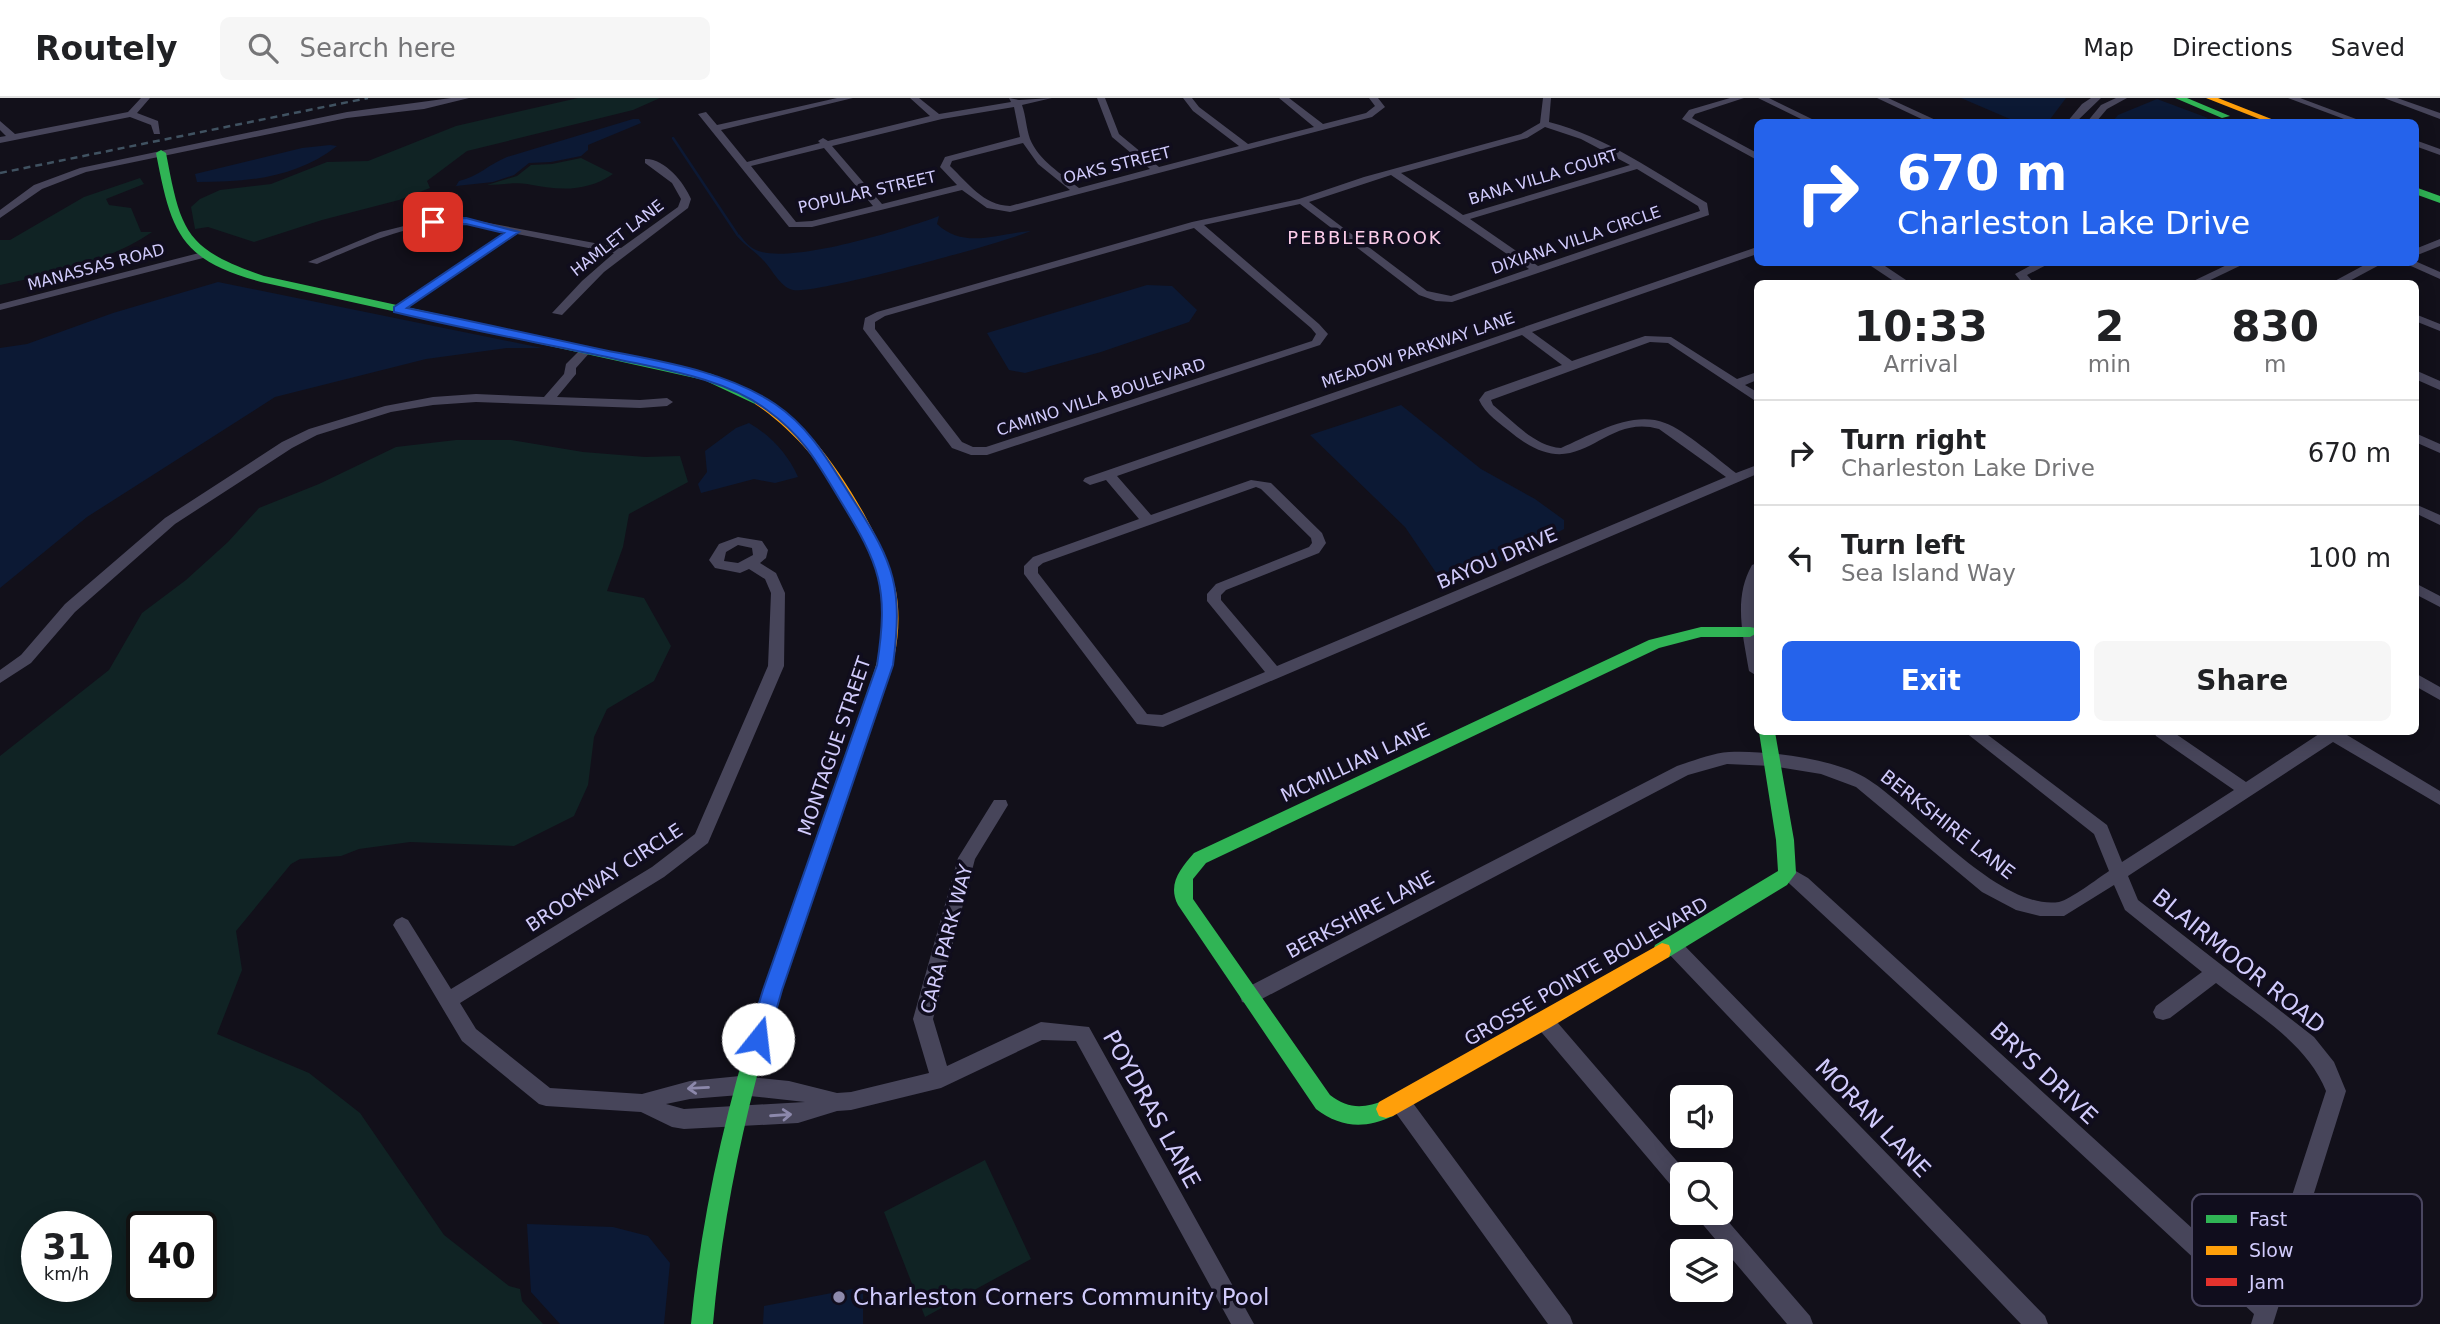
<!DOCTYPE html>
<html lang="en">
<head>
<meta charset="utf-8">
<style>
	body { margin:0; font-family:"DejaVu Sans",sans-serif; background:#f6f6f6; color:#202124; height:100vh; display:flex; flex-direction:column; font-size:26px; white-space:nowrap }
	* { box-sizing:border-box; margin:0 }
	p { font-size:23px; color:#757577 }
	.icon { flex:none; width:38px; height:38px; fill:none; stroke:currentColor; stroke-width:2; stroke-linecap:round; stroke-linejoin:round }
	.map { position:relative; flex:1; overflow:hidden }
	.side { position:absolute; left:1754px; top:182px; width:665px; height:455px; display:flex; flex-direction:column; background:#fff; border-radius:10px; box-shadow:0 4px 18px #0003 }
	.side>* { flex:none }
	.guide { position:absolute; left:1754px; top:21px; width:665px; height:147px; border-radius:10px; box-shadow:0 4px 18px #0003; background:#2563eb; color:#fff; overflow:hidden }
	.fabs { position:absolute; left:1670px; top:987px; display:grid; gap:14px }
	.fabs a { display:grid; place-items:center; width:63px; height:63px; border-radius:10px; background:#fff; box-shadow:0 4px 18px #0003; font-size:35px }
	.speed { position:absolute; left:21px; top:1113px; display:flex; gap:14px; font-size:35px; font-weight:700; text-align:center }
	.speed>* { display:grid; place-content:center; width:91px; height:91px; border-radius:50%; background:#fff; box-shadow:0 4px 18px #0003; line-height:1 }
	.speed small { font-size:18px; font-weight:400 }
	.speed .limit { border:4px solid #111; border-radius:10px; background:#fff; color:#111 }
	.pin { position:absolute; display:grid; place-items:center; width:60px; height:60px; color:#fff; margin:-30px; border-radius:14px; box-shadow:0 4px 10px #0006 }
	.me { position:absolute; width:77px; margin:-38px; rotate:16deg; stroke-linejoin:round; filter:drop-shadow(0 0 5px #0008) }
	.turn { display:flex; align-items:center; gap:24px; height:147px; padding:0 28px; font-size:32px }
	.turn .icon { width:91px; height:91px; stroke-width:2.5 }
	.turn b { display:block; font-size:49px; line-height:60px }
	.eta { display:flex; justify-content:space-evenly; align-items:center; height:119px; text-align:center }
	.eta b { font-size:42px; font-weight:600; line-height:49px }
	.cta { display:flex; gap:14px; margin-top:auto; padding:14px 28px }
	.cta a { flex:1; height:80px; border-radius:10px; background:#2563eb; color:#fff; font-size:28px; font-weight:600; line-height:80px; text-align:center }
	.cta a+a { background:#f6f6f6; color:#202124 }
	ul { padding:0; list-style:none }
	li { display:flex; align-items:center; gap:21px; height:105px; padding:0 28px; border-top:2px solid #e0e0e0 }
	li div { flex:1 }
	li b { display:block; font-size:26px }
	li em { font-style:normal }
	header { display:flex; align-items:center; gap:42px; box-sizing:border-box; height:98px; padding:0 35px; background:#fff; border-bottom:2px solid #e0e0e0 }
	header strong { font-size:33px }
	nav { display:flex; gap:38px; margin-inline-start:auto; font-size:24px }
	.search { width:490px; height:63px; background:#f6f6f6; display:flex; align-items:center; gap:18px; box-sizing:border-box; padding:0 24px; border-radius:10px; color:#757577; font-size:26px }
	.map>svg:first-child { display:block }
</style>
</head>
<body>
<header>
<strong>Routely</strong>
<div class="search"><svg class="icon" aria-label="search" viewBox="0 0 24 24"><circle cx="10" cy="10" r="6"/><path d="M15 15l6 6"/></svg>Search here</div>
<nav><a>Map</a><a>Directions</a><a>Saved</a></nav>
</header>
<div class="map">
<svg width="2440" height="1226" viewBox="0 0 2440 1226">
	<rect width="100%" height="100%" fill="#12101a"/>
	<!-- green -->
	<path fill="#102324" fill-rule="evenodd" d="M578 0H660L633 12 467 53 427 83 430 90 399 102 322 122 254 144 208 129 195 131 191 109 200 101 220 92 271 86 327 64 368 63 456 28Z
		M581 60 613 76C585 95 558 92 527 86 515 84 500 87 487 87L517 78 531 67 552 66Z
		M140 80 144 86 106 101 109 107 131 110 141 134H152C108 164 52 176 0 187V142H10L84 99Z
		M456 342H511L583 354 645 359 680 358 688 384 629 416 623 449 607 493 644 500 671 548 654 583 607 611 594 639 588 687 574 718 514 748 410 744 359 751 341 758 300 761 291 766 236 833 242 872 217 936 309 975 360 1015 444 1137 509 1188 520 1191 522 1203 543 1226H0V658L109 572 142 515 186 482 228 444 259 410 319 386 396 349ZM37 1129H96V1188H37ZM142 1129H201V1188H142Z
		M985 1062 1031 1161 925 1219 884 1114Z"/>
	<!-- water -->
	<path fill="#0c1934" d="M1961 0H2066L2048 24H2017Z
		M2157 1 2208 20 2202 24H2112L2118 17Z
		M633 21H639L641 25 588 47V52L581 58 551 64 529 65 514 77 493 84 456 88 459 83C478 79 489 66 507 59Z
		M330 47 337 48C296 80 248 84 197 84L195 76 302 50Z
		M939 118 937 126C964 152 999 135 1031 133 1002 145 814 197 793 192 780 189 772 171 763 162 755 153 744 147 736 137L739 136C743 141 748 148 754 151 784 169 905 131 939 118Z
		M218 184 542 250H507L426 261 275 299 87 419 0 490V250L27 246 113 215Z
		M1147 187 1172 188 1197 212 1189 224 1101 254 1025 275 1009 272 987 235Z
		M1401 307 1481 371 1535 401 1564 422V431L1485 471 1439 479 1405 429 1310 337Z
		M749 325C770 337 788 356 798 379L775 385 754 381 701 395 698 386 707 374 705 353 736 330Z
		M527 1126 613 1129 648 1138 670 1165 664 1226H560L531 1194Z
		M863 1189V1226H763L764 1208Z"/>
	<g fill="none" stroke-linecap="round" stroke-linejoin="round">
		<!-- stream -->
		<path stroke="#0c1934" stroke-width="2.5" d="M673 40 737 136"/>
		<!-- street -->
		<path fill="#47455a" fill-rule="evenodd" d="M141 0H150L137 15 158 23 160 36H154L151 27 130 19 0 45V39L6 38 0 32V23L15 36 128 14Z
			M451 0H469L424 11 347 20 86 74 42 91 0 120V112L34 87 80 70 347 14Z
			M837 0H853L721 32 747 64 820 45 818 43 823 40 828 43 930 18 910 0H919L939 16 1011 4 1009 0 1019 2 1052 0 1022 7C1026 18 1026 30 1030 41 1039 63 1062 76 1079 90L1150 71 1112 39 1097 0H1105L1119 36 1159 69 1239 48 1193 13 1183 0H1192L1199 9 1248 46 1314 29 1279 0H1289L1323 26 1366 15 1375 8 1369 0H1378L1385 9 1372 19 1010 114 987 110 962 92 812 129H789L698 16 706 14 717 27ZM1014 9 1020 39 945 59 940 69 957 87 882 106 832 48 942 21ZM1023 45 1038 66 1070 92 1010 108C983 107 968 85 950 68L952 63ZM824 50 873 108 812 123 796 124 751 68Z
			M1543 0H1551L1549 24C1607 39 1656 75 1707 105L1709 117 1452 204 1436 203 1419 197 1300 106 1204 127 1319 226 1328 236 1320 247 987 357H971L952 350 863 231 865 220 877 214 1192 124 1299 101 1364 79 1521 36 1540 25ZM1545 29 1581 41 1630 67 1463 117 1401 75 1527 40ZM1637 71 1698 108 1700 113 1538 168 1470 121ZM1391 77 1529 171 1451 198 1427 193 1309 104ZM1194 130 1311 230 1316 236 1312 243 986 349H973L962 344 875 231V224L885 218Z
			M1730 0H1744L1695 16 1692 20 1757 55V62L1682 21 1689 12Z
			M1758 0H1769L1818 24H1807Z
			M1877 0H1888L1940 24H1928Z
			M2091 0H2101L2076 24H2067L2082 6Z
			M2116 0H2127L2107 11 2096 24H2087L2101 7Z
			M2288 0H2300L2364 24H2352Z
			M2384 0H2397L2440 15V21Z
			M2415 42 2440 51V57L2415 48Z
			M645 61C664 60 684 84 691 101L688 110 604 174 562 217 552 215 582 183 614 155 517 136 398 214 392 211 394 209 506 134C490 131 473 126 457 125 413 123 357 149 317 166L308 164 380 134 420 124 457 119 621 150 678 109 681 101 672 85 645 65Z
			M2440 141V148L2415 158V151Z
			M1757 149V156L1532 234 1572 263 1645 238 1671 239 1737 281 1757 274V282L1745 287 1757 294V304L1668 245 1650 244 1491 302 1493 307C1513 323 1534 348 1561 350 1592 337 1631 312 1665 325 1685 332 1717 361 1736 375L1757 367V376L1163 629 1137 626 1024 476V468L1033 459 1139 421 1106 382 1090 387 1083 383 1085 380ZM1522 237 1562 267 1485 294 1479 302C1485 316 1501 326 1513 336 1581 391 1600 314 1659 331L1726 379 1277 568 1221 502V497L1226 492 1319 455 1326 445 1322 435 1271 385 1251 382 1151 417 1117 378ZM1256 389 1261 391 1311 440 1312 445 1309 449 1216 486 1207 496V503L1265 574 1162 617 1147 616 1038 475V469L1043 465Z
			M199 155 203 156V160L0 212V206Z
			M2415 163 2440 174V181L2402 164Z
			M1865 164H1879L1912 186H1898Z
			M2037 164H2052L2027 177 2035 186H2023L2015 176Z
			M2233 164H2248L2202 186H2187Z
			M2370 164H2385L2344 186H2329Z
			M2415 216 2440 226V233L2415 223Z
			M586 248 592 252 576 270V276L557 299 640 302 667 300 673 304 667 308 640 310 476 304 433 307 391 314 317 337 292 350 175 426 75 514 31 565 0 585V572L21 557 65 506 165 420 282 344 309 331 385 308 433 299 476 296 544 299 564 276 566 266 582 250Z
			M2415 272 2440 283V292L2415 281Z
			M2415 335 2440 346V355L2415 344Z
			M2415 406 2440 417V427L2415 415Z
			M738 439 762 443 768 452 766 460 760 465 776 475 785 495 784 568 708 745 664 779 460 905 476 931 550 990 642 996 690 983 740 978 789 983 837 995 851 994 929 975 913 921 958 760 994 702H1006L1008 707 975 761 933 921 947 968 1041 924 1089 929 1254 1226H1231L1076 943 1042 942 941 990 851 1012 837 1013 798 1025 684 1031 672 1029 641 1014 546 1008 539 1006 462 943 396 832 393 827 396 822 402 819 408 822 451 891 652 769 695 736 768 568 771 495 765 481 749 471 740 475 715 470 709 462 719 446ZM738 447 752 450 753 457 738 465 724 463 726 454ZM740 997 805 1004 684 1011 666 1006 690 1001Z
			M1757 465V578L1749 573C1743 537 1733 500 1752 467Z
			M2415 485 2440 498V509L2415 496Z
			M2415 575 2440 589V602L2415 588Z
			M1965 634H1984L2107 727 2122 764 2234 692 2156 638 2154 634H2173L2246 684 2322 634H2342L2440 693V707L2333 644 2128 778 2138 802 2314 939 2334 964 2346 993 2273 1226H2251L2254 1216 1778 775 1781 770 1787 768 1808 780 2261 1193 2326 993C2307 945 2256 916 2216 885L2170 920 2163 922 2156 920 2153 914 2156 908 2202 874 2125 812 2114 787 2064 818H2040L2016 812 1982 794 1856 689 1821 676 1772 668 1727 666 1688 677 1256 904 1249 906 1242 904 1240 898 1242 892 1677 668C1693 663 1712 655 1729 654 1766 652 1839 661 1869 682 1917 713 2000 813 2059 804 2071 801 2097 781 2109 773L2094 736Z
			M1673 840 1679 842 2045 1218 2048 1226H2021L1667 854 1664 848 1667 842Z
			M1544 914 1551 917 1688 1076H1682V1095L1675 1092 1537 929 1534 923 1537 917Z
			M1400 995 1407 997 1570 1218 1573 1226H1548L1393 1011 1390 1004 1393 997Z
			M1720 1114 1810 1218 1813 1226H1787L1699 1122 1696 1115Z"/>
		<!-- fast -->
		<path fill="#30b455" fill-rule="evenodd" d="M2175 0H2187L2230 18 2222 20Z
			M161 52 166 55C181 134 185 151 264 178L712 276 765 303 763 306H755L704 282 261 184C179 162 171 133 156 55Z
			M2415 89 2440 98V105L2415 96Z
			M1701 529H1750L1755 530 1757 535 1750 539H1701L1659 550 1206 765 1193 781V801L1330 997C1349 1012 1365 1010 1386 1002L1393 1004 1396 1011 1393 1018C1365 1031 1341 1030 1316 1011L1178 807C1167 786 1181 770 1194 755L1649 542Z
			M1759 634H1775L1794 742 1796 775 1787 787 1669 859 1662 861 1655 859 1653 853 1655 847 1778 773 1776 742Z
			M782 855 789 857 791 863C752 982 724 1101 713 1226H691C703 1101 733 982 773 863L775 857Z"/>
		<!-- slow -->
		<path fill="#ff9f0a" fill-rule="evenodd" d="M2206 0H2218L2279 24H2267Z
			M759 299C813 316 885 439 896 493 902 524 897 565 882 593H872L869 589C880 559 888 526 882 494 869 426 812 343 755 306V300Z
			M1662 845 1669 847 1671 853 1669 859 1551 929 1393 1018 1386 1020 1379 1018 1376 1011 1379 1004Z"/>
		<!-- jam -->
		<path fill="#e5322d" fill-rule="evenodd" d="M877 583 885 589 791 863 789 869 782 871 775 869 773 863 869 589Z"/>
		<!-- rail -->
		<path stroke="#405261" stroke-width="2.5" stroke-dasharray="7 5" stroke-linecap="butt" d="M0 75 368 0"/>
	</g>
	<!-- one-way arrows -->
	<defs><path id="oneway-shaft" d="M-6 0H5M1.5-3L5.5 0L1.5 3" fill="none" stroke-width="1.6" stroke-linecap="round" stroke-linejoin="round" transform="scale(1.75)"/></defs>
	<g stroke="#8c88ab">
		<use href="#oneway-shaft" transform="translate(698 990) rotate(177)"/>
		<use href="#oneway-shaft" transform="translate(781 1017) rotate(-4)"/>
	</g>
	<!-- route -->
	<path fill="#2563eb" stroke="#184099" stroke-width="2" d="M466 120 519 134 407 210C471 223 535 237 599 251 657 263 724 272 775 306 812 331 830 366 854 403 895 467 903 490 893 567L782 892 768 941 765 947 758 949 751 947 748 941 763 892 877 567C889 490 880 467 840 402 817 364 804 339 767 312 723 279 659 271 607 259 536 244 464 231 394 214V209L504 135 466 126 433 127 428 124 433 121Z"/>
	<!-- markers -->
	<circle fill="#8e8aad" stroke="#100d1d" stroke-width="2.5" cx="839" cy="1199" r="7"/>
	<g text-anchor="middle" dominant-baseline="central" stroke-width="7" stroke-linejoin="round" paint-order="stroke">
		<!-- far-street labels -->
		<g font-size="16" fill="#d1cbfc" stroke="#100d1d">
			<text transform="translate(1117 67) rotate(-14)">OAKS STREET</text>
			<text transform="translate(1543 79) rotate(-17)">BANA VILLA COURT</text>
			<text transform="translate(867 94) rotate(-13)">POPULAR STREET</text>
			<text transform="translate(617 140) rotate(-38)">HAMLET LANE</text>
			<text transform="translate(1576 142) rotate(-19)">DIXIANA VILLA CIRCLE</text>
			<text transform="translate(96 169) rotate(-15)">MANASSAS ROAD</text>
			<text transform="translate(1418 252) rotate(-19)">MEADOW PARKWAY LANE</text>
			<text transform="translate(1101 299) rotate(-18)">CAMINO VILLA BOULEVARD</text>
		</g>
		<!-- far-neighbourhood labels -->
		<g font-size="18" letter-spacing="2" fill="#fccdea" stroke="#100d1d">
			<text x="1365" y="139">PEBBLEBROOK</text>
		</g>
		<!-- street labels -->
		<g font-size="19" fill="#d1cbfc" stroke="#100d1d">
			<text transform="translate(1497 460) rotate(-23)">BAYOU DRIVE</text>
			<text transform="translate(834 648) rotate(-71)">MONTAGUE STREET</text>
			<text transform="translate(1355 664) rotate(-25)">MCMILLIAN LANE</text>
			<text transform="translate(1948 726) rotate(38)">BERKSHIRE LANE</text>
			<text transform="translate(604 779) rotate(-33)">BROOKWAY CIRCLE</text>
			<text transform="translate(1360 816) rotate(-28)">BERKSHIRE LANE</text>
			<text transform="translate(946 841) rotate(-75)">CARA PARK WAY</text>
			<text transform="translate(1586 873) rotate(-30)">GROSSE POINTE BOULEVARD</text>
		</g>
		<!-- near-street labels -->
		<g font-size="23" fill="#d1cbfc" stroke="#100d1d">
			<text transform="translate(2239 863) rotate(39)">BLAIRMOOR ROAD</text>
			<text transform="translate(2044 975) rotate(43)">BRYS DRIVE</text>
			<text transform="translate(1152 1011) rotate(61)">POYDRAS LANE</text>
			<text transform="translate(1873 1020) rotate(46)">MORAN LANE</text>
		</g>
		<!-- near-poi labels -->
		<g font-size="23" fill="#d1cbfc" stroke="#100d1d" text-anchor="start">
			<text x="853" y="1199">Charleston Corners Community Pool</text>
		</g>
	</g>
	<!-- legend -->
	<rect x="2192" y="1096" width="230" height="112" rx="10" fill="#100d1d" stroke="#4a4660" stroke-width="2"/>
	<rect x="2206" y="1117" width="31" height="8" fill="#30b455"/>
	<rect x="2206" y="1148" width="31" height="9" fill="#ff9f0a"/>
	<rect x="2206" y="1180" width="31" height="8" fill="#e5322d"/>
	<g font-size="19" fill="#d1cbfc">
		<text x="2249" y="1128">Fast</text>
		<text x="2249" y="1159">Slow</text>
		<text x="2249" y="1191">Jam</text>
	</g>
</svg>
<div class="fabs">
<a><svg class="icon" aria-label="sound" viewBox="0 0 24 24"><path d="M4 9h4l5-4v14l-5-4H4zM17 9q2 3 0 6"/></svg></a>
<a><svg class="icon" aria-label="search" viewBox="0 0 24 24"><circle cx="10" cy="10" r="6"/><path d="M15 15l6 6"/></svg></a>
<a><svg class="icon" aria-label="layers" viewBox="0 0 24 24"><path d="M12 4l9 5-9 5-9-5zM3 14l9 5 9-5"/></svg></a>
</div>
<div class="speed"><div>31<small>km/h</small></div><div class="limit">40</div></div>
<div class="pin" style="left:433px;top:124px;background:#d93025"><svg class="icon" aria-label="arrive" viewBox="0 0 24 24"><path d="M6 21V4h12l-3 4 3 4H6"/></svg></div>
<svg class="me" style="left:758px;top:941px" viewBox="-20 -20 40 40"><circle r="19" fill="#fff"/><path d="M0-13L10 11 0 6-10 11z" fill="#2563eb"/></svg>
<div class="guide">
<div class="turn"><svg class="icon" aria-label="right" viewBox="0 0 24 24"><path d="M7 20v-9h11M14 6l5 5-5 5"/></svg><div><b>670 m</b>Charleston Lake Drive</div></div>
</div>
<section class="side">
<div class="eta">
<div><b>10:33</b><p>Arrival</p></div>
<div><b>2</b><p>min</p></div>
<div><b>830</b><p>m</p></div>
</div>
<ul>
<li><svg class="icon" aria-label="right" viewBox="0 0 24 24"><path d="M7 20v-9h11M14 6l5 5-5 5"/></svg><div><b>Turn right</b><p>Charleston Lake Drive</p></div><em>670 m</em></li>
<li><svg class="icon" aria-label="left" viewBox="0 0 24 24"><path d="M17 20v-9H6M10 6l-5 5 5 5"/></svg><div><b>Turn left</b><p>Sea Island Way</p></div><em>100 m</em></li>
</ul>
<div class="cta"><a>Exit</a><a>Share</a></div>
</section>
</div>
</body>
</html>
